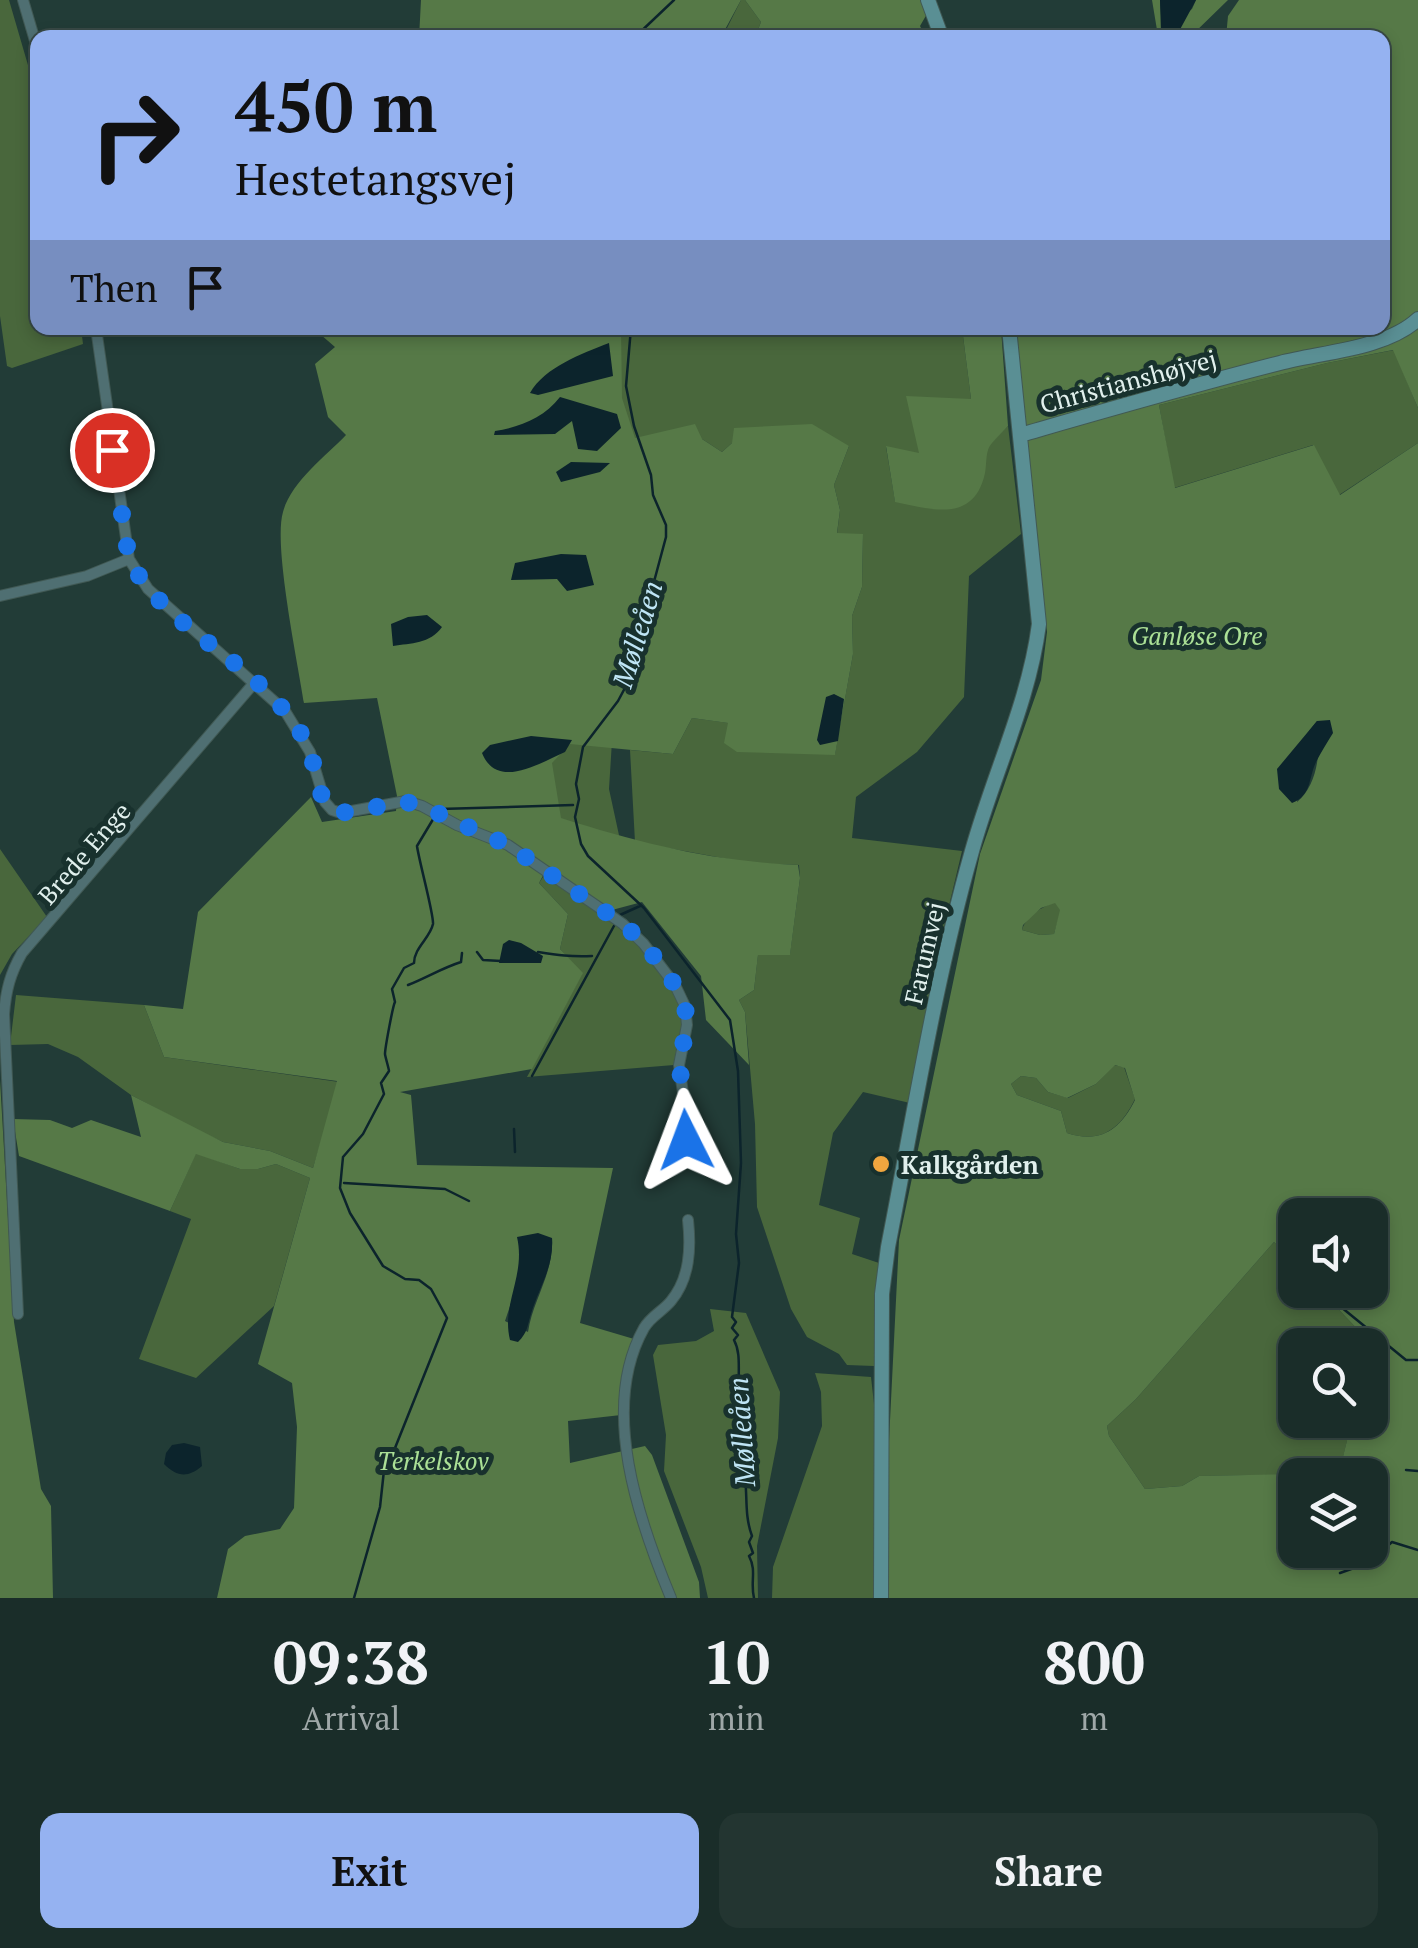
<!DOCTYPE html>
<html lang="en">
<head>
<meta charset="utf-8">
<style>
	body { margin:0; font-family:"PT Serif",serif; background:#233531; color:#f1f3f6; height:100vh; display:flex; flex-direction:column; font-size:38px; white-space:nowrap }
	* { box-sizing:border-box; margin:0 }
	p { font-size:32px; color:#9fa8a8 }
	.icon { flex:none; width:55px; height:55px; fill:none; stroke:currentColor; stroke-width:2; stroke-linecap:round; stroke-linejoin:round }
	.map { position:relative; height:1598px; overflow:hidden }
	.panel { display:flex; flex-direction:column; background:#1a2d29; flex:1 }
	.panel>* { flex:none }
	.banner { position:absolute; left:30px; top:30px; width:1360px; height:305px; border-radius:20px; box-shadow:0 5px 15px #0003,0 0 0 2px #384946; background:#95b2f1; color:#111; overflow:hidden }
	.buttons { position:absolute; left:1278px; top:1198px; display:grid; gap:20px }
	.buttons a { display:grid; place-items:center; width:110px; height:110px; border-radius:20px; background:#1a2d29; box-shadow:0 5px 15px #0003,0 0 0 2px #384946; font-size:50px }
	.pin { position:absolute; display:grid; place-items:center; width:85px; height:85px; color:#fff; margin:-42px; border:5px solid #fff; border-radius:50%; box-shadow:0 2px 10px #0007 }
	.me { position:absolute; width:110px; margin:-55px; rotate:357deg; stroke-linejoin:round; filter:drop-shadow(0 0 8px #0008) }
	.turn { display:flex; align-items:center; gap:35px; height:210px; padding:0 40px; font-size:45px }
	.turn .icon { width:130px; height:130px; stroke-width:2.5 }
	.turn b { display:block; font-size:70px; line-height:85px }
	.then { display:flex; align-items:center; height:95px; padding:0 40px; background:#0003; gap:20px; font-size:38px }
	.eta { display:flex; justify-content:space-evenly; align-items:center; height:170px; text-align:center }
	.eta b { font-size:60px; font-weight:700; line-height:70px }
	.cta { display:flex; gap:20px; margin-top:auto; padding:20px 40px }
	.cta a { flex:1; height:115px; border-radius:20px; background:#95b2f1; color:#111; font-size:40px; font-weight:700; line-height:115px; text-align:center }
	.cta a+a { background:#233531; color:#f1f3f6 }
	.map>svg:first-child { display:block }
</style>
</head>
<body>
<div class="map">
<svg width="1418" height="1598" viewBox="0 0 1418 1598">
	<rect width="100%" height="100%" fill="#223c37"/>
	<!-- green -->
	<path fill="#49673c" d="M0 0H9L37 96 38 328H81L83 344 12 368 7 366 0 316Z
		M741 0H745L761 22 755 37 722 38Z
		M412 328H962L971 399 919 454 886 447 895 501 989 445 1008 426 1021 534 969 576 964 697 917 752 856 797 852 838 962 851 938 952 910 1103 863 1092 833 1133 819 1205 860 1218 852 1254 879 1263 874 1366 847 1365 839 1354 807 1337 791 1309 757 1207 755 1124 745 1012 739 1000 754 990 758 954H790L800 878 799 865 750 863 635 842 630 750 673 754 692 718 729 723 835 754 853 654 852 616 862 587 863 534H837L840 510 834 485 849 446 732 443 722 452 702 439 612 741 609 789 630 886 555 851 429 817Z
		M1394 350 1418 408V443L1339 495 1313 445 1174 488 1159 405 1327 363Z
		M0 849 47 917 12 954 0 975Z
		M545 874C604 919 714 975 674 1065L527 1077 582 974 560 949 568 914 539 883Z
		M1055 902 1061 910 1054 934 1040 935 1022 930C1026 916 1042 907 1055 902Z
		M16 995 144 1005 164 1057 339 1082 313 1168 270 1151 223 1142 201 1132 131 1095 78 1057 48 1044 10 1045Z
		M1114 1065 1124 1067 1135 1099C1120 1130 1100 1144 1067 1133L1061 1111 1017 1095 1011 1084 1021 1076 1036 1078 1048 1092 1068 1098 1096 1084Z
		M196 1153 240 1169H258L276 1164 310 1178 274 1306 196 1378 139 1359 191 1219 170 1211Z
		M1274 1242 1295 1264V1290H1320L1384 1357 1370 1380V1345H1295V1420H1352L1339 1474 1199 1476 1182 1486 1145 1489 1109 1436 1107 1426 1136 1399Z
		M710 1309 746 1313 780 1392 778 1438 757 1546 758 1598H708L701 1567 664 1471 666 1435 653 1355 658 1345 696 1341 714 1331Z
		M815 1373 871 1377 879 1449 876 1598H772L773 1567 822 1426 821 1392Z"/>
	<!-- forest -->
	<path fill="#567947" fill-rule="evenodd" d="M421 0H741L721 37 419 38Z
		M745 0H935L920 26 926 38 755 37 761 22Z
		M1152 0H1160L1162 31 1192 9 1196 0H1228L1189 38 1158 36Z
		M1239 0H1418V408L1393 350 1327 363 1159 405 1175 488 1314 445 1340 495 1418 443V1598H885L887 1481 899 1240 980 854 1041 680 1047 632 1015 328H1382V38L1226 37 1228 16ZM1317 721C1321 747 1319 784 1297 802L1309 731ZM1055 903 1060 910 1054 934 1040 935 1022 930 1023 925 1041 908ZM1115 1065 1125 1068 1135 1100C1120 1130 1100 1144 1067 1133L1061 1111 1017 1095 1011 1084 1021 1076 1036 1078 1048 1092 1067 1098 1096 1084ZM1295 1215H1370V1290H1320L1384 1357 1370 1380V1420H1352L1339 1473 1199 1476 1182 1486 1145 1489 1109 1436 1107 1426 1136 1399 1274 1242 1295 1264ZM1295 1475H1370V1550H1295Z
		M313 328H621L622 398 635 438 695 424 702 439 722 452 732 443 734 428 812 424 849 446 834 485 840 510 837 533 863 534 862 587 852 616 853 654 835 755 737 752 724 743 728 723 692 718 673 754 570 744 552 763 561 818C643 844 712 861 798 865L800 878 790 955H758L754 990 739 1000 745 1012 749 1065 706 1020 701 976 642 902 612 910 546 870 539 883 568 914 560 949 583 973 532 1069 400 1092 411 1095 417 1165 613 1168 580 1323 634 1339 621 1415 568 1421 570 1463 645 1446 652 1455 699 1582 700 1598H217L228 1549 245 1536 280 1529 294 1508 297 1427 292 1383 258 1364 310 1178 276 1164 258 1169H240L196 1154 170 1211 19 1156 13 1119 50 1120 72 1128 91 1120 141 1137 131 1095 223 1142 270 1151 313 1168 337 1081 164 1057 144 1005 183 1009 198 912 311 797 322 822 396 811 397 796 377 698 304 703C298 663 273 545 283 512 291 482 326 456 346 435L328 417 315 364 335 347ZM552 1238C554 1273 533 1299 528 1332L505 1321 516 1288 521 1253Z
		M962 328H1001L1008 426C1003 432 997 437 992 443 985 450 987 463 985 473 974 524 931 509 895 502L886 446 919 453 906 396 971 399Z
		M0 1080 14 1322 41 1489 51 1506 53 1598H0Z"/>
	<!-- water -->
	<path fill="#0c242c" d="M1160 0H1196L1177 35 1161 32Z
		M609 343 613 376 538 395 530 393C545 367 581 354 609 343Z
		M560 397 617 414 621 428 597 451 578 449 572 421 555 434 494 435 495 431C520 427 544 418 560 397Z
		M571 462 610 463 600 472 561 482 556 472Z
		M561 554 586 555 594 585 567 591 557 579 511 580 515 563Z
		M427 615 442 627C430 644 411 643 393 646L391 624 408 617Z
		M834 694 844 699 838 741 820 745 817 740 826 697Z
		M1330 720 1333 733C1327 743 1321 752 1316 762 1308 779 1312 795 1292 803L1279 789 1277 769 1317 721Z
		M531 736 572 740 565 752C538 764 497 790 482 753L490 745Z
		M509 940 521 943 543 956 541 963H499L503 944Z
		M538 1233 552 1238C554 1267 539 1287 531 1314 527 1326 528 1332 518 1342L510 1340C501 1304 526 1276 517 1237Z
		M184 1443 200 1447 202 1466C188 1478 177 1477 164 1464L166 1453 172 1445Z"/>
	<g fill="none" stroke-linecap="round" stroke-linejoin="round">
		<!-- stream -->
		<path stroke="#0c242c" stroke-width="2.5" d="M634 38 674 0
			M631 328 626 386 634 426 651 475 653 495 666 525V537L626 686 618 701 583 747 576 784 579 799 575 817 581 844 588 856 644 908 730 1020 738 1071 741 1163 736 1234 739 1263 732 1317 736 1322 732 1328 738 1335 734 1340C741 1353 738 1369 739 1384 741 1410 743 1435 746 1461L743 1467C749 1489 743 1512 752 1536L749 1542 753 1553 749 1556C757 1571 750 1582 754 1598
			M440 809 573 805
			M620 915 640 906
			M477 952 483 960 501 961
			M538 952C557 955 571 957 592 956
			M408 985C426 978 442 968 461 962L462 953
			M532 1076 615 924
			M514 1129 515 1152
			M344 1183 445 1189 469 1201
			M1330 1298 1406 1360H1418
			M1406 1470 1418 1471
			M1340 1573 1368 1563 1392 1542 1418 1550
			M354 1598 380 1507 385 1461 395 1448 447 1318 431 1289 419 1280 405 1279 383 1266 350 1213 340 1188 343 1157 363 1134 384 1094 381 1083 389 1071C389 1069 385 1056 385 1054 385 1048 393 1005 395 1002L392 989 404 968 414 963C414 948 430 938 433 924 434 915 419 861 417 846L435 816"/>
		<!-- street casing -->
		<g stroke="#415954" stroke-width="12">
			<path id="street" d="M23 0 38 51
				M96 328 129 559 148 589 285 711 310 752 325 802 332 810 341 813 406 801 422 806 457 825 508 845 623 924 643 943 675 985 685 1006 687 1025 679 1065 685 1107V1141
				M0 596 87 576 129 559
				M18 1314 4 1014C6 990 10 974 22 953L255 682
				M671 1598C639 1521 599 1408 644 1328 651 1316 663 1311 671 1301 690 1278 691 1248 688 1220"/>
		</g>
		<!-- secondary casing -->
		<g stroke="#415954" stroke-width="16">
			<path id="secondary" d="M928 0 942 38
				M1020 435C1107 410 1193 385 1280 363 1322 352 1386 349 1418 319
				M881 1598 882 1294 888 1247C914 1114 935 981 972 851 993 775 1029 702 1039 624L1009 328"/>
		</g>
		<!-- street -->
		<use href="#street" stroke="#4f6f72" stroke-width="10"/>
		<!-- secondary -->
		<use href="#secondary" stroke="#5a8f94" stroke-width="14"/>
	</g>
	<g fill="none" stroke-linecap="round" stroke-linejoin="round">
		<!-- route -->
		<path stroke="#1a73e8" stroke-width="18" stroke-dasharray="0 32.4" d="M112 450 129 559C163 624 238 654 283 709 293 721 302 733 308 747 318 769 315 805 340 813L406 802 422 806 508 845 623 924 644 943 675 985 685 1006 687 1025 679 1065 686 1107V1140"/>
	</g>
	<!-- markers -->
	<circle fill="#f0a63f" stroke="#18312d" stroke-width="4" cx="881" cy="1164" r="10"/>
	<g text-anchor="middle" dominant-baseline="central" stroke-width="10" stroke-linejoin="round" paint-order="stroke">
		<!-- street labels -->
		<g font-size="25" fill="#e1f0ed" stroke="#18312d">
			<text transform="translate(1128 381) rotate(-15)">Christianshøjvej</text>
			<text transform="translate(84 853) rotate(-49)">Brede Enge</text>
			<text transform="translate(924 953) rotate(-77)">Farumvej</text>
		</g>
		<!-- park labels -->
		<g font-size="25" font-style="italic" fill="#abe096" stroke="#18312d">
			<text x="1197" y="635">Ganløse Ore</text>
			<text x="433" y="1460">Terkelskov</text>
		</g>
		<!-- poi labels -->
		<g font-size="25" font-weight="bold" fill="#e1f0ed" stroke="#18312d" text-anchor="start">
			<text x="901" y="1164">Kalkgården</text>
		</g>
		<!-- water labels -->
		<g font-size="28" font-style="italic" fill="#bfe5f5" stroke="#18312d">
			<text transform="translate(637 634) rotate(-73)">Mølleåen</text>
			<text transform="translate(741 1432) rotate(-94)">Mølleåen</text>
		</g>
	</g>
</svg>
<div class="buttons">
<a><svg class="icon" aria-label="sound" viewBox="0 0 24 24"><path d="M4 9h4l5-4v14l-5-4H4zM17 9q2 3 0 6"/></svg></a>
<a><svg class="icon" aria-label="search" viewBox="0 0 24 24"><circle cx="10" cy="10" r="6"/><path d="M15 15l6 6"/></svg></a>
<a><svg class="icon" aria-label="layers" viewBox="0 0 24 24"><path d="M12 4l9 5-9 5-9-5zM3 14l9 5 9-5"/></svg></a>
</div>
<div class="pin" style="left:112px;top:450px;background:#d93025"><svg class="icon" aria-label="arrive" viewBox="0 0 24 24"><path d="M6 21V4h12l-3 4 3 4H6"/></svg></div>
<svg class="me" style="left:686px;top:1140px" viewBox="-20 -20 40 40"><path d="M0-17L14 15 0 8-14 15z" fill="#1a73e8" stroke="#fff" stroke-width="4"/></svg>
<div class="banner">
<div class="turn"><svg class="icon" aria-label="right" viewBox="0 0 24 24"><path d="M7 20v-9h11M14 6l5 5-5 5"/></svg><div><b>450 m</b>Hestetangsvej</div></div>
<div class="then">Then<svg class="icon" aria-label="arrive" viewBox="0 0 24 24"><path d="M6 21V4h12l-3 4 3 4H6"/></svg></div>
</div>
</div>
<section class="panel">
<div class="eta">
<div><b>09:38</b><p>Arrival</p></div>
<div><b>10</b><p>min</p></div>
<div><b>800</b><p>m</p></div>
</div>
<div class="cta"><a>Exit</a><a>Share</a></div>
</section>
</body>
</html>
